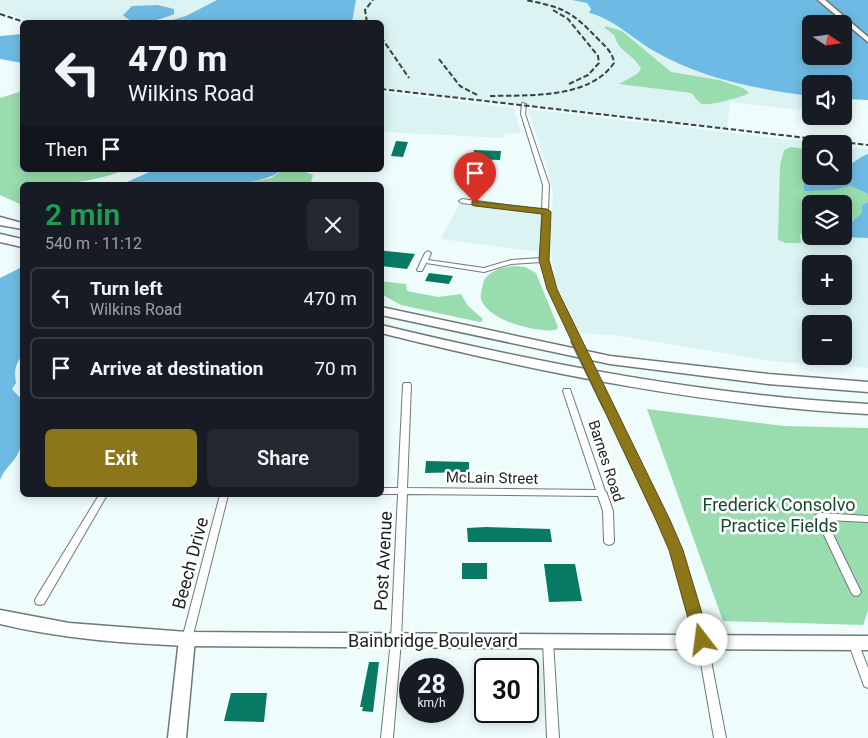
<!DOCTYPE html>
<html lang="en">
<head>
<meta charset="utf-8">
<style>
	body { margin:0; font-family:Roboto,sans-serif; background:#242831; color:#f1f3f6; height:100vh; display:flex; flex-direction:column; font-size:19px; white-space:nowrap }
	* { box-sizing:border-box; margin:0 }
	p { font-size:16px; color:#9ea1a6 }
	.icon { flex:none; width:28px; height:28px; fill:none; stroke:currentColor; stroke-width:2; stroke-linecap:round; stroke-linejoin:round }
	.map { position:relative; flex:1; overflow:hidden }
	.details { position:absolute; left:20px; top:182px; width:364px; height:315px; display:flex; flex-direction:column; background:#171b24; border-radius:8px; box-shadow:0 2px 12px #0003 }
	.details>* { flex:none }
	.banner { position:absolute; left:20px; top:20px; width:364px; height:152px; border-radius:8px; box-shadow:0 2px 12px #0003; background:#171b24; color:#f1f3f6; overflow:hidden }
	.needle { width:32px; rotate:103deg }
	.tools { position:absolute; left:802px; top:15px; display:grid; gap:10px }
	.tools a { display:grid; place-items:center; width:50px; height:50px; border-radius:8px; background:#171b24; box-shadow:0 2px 12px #0003; font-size:25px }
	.speed { position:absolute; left:399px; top:658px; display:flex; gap:10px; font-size:25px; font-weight:700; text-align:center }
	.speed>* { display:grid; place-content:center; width:65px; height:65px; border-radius:50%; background:#171b24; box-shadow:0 2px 12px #0003; line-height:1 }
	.speed small { font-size:12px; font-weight:400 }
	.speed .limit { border:2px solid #111; border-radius:8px; background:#fff; color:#111 }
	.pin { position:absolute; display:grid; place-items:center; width:42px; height:42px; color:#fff; margin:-51px -21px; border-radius:50% 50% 50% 0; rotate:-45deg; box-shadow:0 0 5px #0007 }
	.pin .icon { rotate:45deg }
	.me { position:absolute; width:55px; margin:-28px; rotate:345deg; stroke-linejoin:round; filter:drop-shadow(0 0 4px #0008) }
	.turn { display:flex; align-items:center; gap:18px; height:105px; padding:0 25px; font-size:22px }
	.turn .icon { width:65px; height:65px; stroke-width:2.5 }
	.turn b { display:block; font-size:35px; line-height:42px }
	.then { display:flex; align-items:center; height:48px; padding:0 25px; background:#0003; gap:10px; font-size:19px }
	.round { display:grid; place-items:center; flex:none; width:52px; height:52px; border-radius:8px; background:#242831 }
	.headline { display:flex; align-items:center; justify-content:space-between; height:85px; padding:0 25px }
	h1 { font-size:30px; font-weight:600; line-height:38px; color:#1e9e55 }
	.cta { display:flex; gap:10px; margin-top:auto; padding:10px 25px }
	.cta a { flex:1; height:58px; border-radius:8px; background:#8b761a; color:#fff; font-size:20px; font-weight:600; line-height:58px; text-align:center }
	.cta a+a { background:#242831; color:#f1f3f6 }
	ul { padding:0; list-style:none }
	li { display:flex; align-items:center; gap:15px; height:62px; margin:0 10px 8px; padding:0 15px; border:2px solid #363941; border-radius:8px }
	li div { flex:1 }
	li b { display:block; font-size:19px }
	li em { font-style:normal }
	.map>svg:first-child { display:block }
</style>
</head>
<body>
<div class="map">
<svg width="868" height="738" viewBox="0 0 868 738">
	<rect width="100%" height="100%" fill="#eefdfc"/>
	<!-- built -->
	<path fill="#dbf4f3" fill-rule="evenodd" d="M0 0H219L174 22H34L0 11Z
		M350 0H586L591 9 589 13 811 95V103L800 110 730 102 727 128 381 88V22H351Z
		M381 92 514 108 521 133 503 134 505 138 381 132Z
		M528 109 825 144H811V176H844V146L868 149V368L778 362 620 336 579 333 555 281 550 243 553 193 546 164ZM811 204H844V236H811ZM811 264H844V296H811ZM811 324H844V356H811Z
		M460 202 542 213 539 252 441 239Z"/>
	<!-- green -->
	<path fill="#99dcae" d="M605 26 622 31 671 72 719 80 743 88 749 93C743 97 709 106 702 104 697 102 695 96 691 93L619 84 637 74 641 69C635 55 617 51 615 36L605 28Z
		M22 91V170H124C93 183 55 185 22 185V205L0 195V98Z
		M791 147 811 150V169L804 170 805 181 833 190 851 186 868 194V202L862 205V213L852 222 844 224V204H811V229L800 235 801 243H786L778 240 780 165 784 150Z
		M287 170 303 171 313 175 310 185H234L271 178 281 171Z
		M515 266 525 267 536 273 558 327 556 330C537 333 488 321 481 299 480 295 482 289 483 284 486 271 503 267 515 266Z
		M381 281 406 284 407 291 438 297 461 294 468 306 483 319 481 322 470 320 401 305 381 294Z
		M647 409 784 426 868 428V611L863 625 723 621Z"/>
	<!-- water -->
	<path fill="#6dbbe4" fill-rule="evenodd" d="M217 0H356L352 22H166L186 16Z
		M572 0H868V100L844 99V84H811V96C757 89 702 79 654 51 633 39 614 19 589 13L591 9 587 3ZM811 24H844V56H811Z
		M158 5 174 9V14C160 20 135 28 123 15L132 6Z
		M22 34V63L0 59V36Z
		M868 154V194L851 186 833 190 804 191V169H811V176H844V166C854 164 859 157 868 154Z
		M154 170H281C259 192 154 185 120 185Z
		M868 202V238L824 236H844V224L852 222 862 213V205Z
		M22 267V356C15 364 14 372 16 383L12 389 22 400C23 416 25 436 19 451 15 462 4 468 0 480V278Z"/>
	<!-- building -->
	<path fill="#087a64" d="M396 141 408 142 403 157 391 156Z
		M474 150 501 151 500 160 472 159Z
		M381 250 386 251 415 254 407 269 381 266Z
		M429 273 453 276 449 284 425 281Z
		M426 461 469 462V472L425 473Z
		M486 527 550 529 552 542H468L467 528Z
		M462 563H487V579H462Z
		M544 564H575L582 601 549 602Z
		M369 662H379L373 712 362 711 363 707H360Z
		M231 693H267L264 722 224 721Z"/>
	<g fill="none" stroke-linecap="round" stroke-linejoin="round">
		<!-- street casing -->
		<g stroke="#6d7a7a" stroke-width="2">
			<path id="street" d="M522 103 526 104 525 114 549 185 548 211 550 212 548 213 547 260 555 289 569 319 566 321 563 319 549 289 541 262 511 264 484 272 426 263 422 271H418L417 270 425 253 428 251 431 253 428 260 484 268 511 260 541 258 542 213 462 203 459 201 462 199 542 210 543 185 521 114Z
				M404 383H410L411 385 407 488 596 490 563 391 564 389H570L605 491 607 493V494L613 511 614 542 612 544 609 545 606 544 604 542 603 511 598 496 407 494 401 640 393 738H381L391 640 398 494H381V488H398L403 385Z
				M608 404 612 407 681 550 707 640 726 738H714L697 640 671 550 604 407Z
				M99 495H107L44 604 40 605 36 604 35 601 36 598Z
				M220 495H228L192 639 191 642 187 643 183 642 182 639Z
				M820 513 868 516V522L826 520 861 592 859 595 856 596 853 595 851 592 815 516 817 514Z
				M548 637 552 638 553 641 559 738H547L543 641 544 638Z
				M853 638 857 639 858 642 868 668V688L864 686 863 683 848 642 849 639Z"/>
		</g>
		<!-- secondary casing -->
		<g stroke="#6d7a7a" stroke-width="3">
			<path id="secondary" d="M187 633 192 634 195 639 186 738H168L179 639 182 634Z"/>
		</g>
		<!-- primary casing -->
		<g stroke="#6d7a7a" stroke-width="3">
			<path id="primary" d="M818 0H825L868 37V42Z
				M0 610 69 623 187 632 868 636V650L187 646C124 643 62 639 0 624Z"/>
		</g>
		<!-- highway casing -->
		<g stroke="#6d7a7a" stroke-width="3">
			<path id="highway" d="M0 217 22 223V229L0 225Z
				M0 234 22 239V247L0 242Z
				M381 307 610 356 768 374 868 382V392L768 384 610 364 381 315Z
				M381 325C542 364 702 395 868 404V414C702 405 542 373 381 333Z"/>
		</g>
		<!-- street -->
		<use href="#street" fill="#fff" fill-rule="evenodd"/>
		<!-- secondary -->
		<use href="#secondary" fill="#fff" fill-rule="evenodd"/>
		<!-- primary -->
		<use href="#primary" fill="#fff" fill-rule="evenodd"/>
		<!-- highway -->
		<use href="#highway" fill="#fff" fill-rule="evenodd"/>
		<!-- rail -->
		<path stroke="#3a4241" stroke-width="2" stroke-dasharray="5.5 2.5" stroke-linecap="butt" d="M553 10 568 19 598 56 599 63 588 75 569 84
			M0 14 24 22
			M367 22 365 10 373 0
			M381 37 409 78
			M439 59 460 86 479 96
			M381 89 868 145
			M490 96C530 95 589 99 614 63 613 53 606 47 599 40 572 12 564 7 525 0"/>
		<!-- street-bridge-far1 casing -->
		<g stroke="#6d7a7a" stroke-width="8" stroke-linecap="butt">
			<path id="street-bridge-far1" d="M566 319 576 340"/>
		</g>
		<!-- street-bridge casing -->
		<g stroke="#6d7a7a" stroke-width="11" stroke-linecap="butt">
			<path id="street-bridge" d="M575 339 608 407"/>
		</g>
		<!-- street-bridge-far1 -->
		<use href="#street-bridge-far1" stroke="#fff" stroke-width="6"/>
		<!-- street-bridge -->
		<use href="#street-bridge" stroke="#fff" stroke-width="8"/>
	</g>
	<!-- route -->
	<path fill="#8b761a" stroke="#5a4d11" d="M472 201 547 209 551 212 549 260 557 289 670 520 683 550 710 640 707 645 702 647 696 645 694 640 669 550 656 520 547 289 539 260 542 214 475 206 472 205Z"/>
	<g text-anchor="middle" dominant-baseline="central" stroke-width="5" stroke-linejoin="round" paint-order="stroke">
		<!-- street labels -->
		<g font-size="15" fill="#1b2121" stroke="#fff">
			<text transform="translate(606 461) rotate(72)">Barnes Road</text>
			<text transform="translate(492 478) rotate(1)">McLain Street</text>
		</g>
		<!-- near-park labels -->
		<g font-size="18" fill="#164a2c" stroke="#fff">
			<text x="779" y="504">Frederick Consolvo<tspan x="779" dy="21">Practice Fields</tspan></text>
		</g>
		<!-- near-street labels -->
		<g font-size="18" fill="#1b2121" stroke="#fff">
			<text transform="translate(383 561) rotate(-87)">Post Avenue</text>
			<text transform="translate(190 563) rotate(-75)">Beech Drive</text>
			<text x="433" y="640">Bainbridge Boulevard</text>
		</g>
	</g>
</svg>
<div class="tools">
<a><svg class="needle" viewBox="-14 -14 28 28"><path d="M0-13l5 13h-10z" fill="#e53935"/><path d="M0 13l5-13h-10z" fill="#9ea1a6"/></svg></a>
<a><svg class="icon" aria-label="sound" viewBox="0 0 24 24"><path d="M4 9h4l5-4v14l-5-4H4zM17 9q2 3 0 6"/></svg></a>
<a><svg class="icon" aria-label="search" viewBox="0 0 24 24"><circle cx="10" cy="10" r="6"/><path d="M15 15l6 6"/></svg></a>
<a><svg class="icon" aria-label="layers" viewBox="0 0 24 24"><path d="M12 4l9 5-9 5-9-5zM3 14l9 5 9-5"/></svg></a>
<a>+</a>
<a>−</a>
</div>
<div class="speed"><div>28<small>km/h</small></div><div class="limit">30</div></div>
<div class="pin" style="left:475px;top:203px;background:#d93025"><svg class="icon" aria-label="arrive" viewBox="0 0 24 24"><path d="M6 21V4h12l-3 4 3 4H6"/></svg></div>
<svg class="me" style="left:702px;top:640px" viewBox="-20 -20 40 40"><circle r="19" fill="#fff"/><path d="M0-13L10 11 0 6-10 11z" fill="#8b761a"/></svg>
<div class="banner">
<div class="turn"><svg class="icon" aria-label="left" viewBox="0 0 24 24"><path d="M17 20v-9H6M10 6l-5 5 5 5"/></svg><div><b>470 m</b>Wilkins Road</div></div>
<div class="then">Then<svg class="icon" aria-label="arrive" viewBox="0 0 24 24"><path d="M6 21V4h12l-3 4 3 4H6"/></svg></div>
</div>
<section class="details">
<div class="headline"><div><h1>2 min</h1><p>540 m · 11:12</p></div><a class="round"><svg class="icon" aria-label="close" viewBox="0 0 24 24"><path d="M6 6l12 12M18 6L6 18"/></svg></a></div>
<ul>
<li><svg class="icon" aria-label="left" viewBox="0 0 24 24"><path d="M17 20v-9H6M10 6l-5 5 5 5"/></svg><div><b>Turn left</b><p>Wilkins Road</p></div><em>470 m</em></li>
<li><svg class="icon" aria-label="arrive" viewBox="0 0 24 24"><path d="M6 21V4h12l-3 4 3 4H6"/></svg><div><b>Arrive at destination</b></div><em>70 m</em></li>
</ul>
<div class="cta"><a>Exit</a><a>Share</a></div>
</section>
</div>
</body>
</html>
